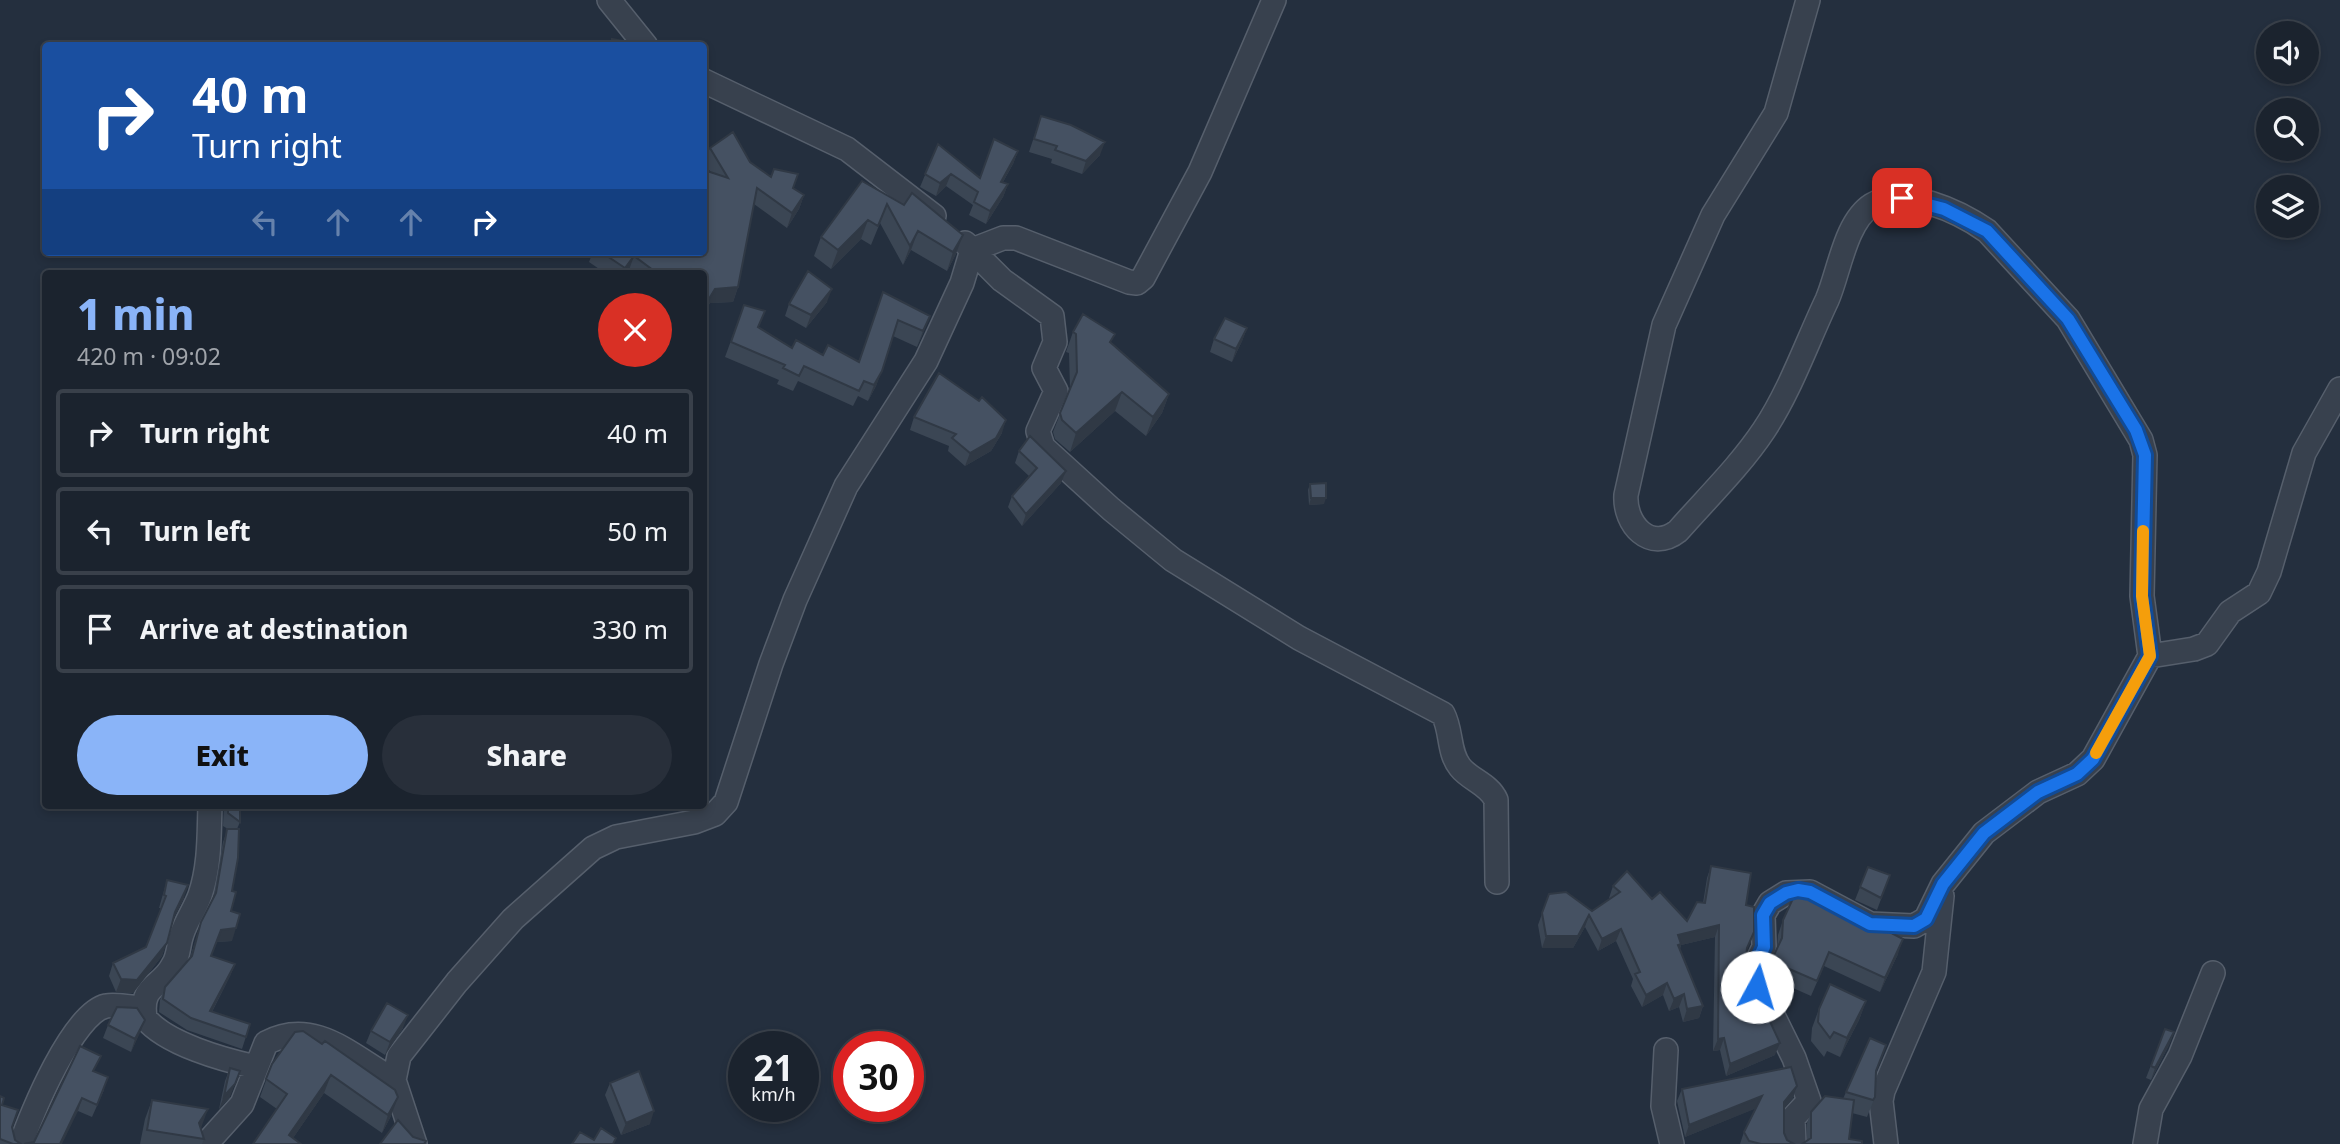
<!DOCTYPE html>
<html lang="en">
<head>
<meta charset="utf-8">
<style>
	body { margin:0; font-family:"Noto Sans",sans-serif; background:#282f3a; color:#f1f3f6; height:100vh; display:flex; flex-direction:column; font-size:26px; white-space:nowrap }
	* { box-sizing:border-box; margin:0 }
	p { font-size:23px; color:#a0a4aa }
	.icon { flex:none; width:38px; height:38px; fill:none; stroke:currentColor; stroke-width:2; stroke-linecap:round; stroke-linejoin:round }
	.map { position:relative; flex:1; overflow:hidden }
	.side { position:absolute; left:42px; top:270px; width:665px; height:539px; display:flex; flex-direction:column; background:#1b232e; border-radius:7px; box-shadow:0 4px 10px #0003,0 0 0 2px #39404a }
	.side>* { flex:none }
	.guide { position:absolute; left:42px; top:42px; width:665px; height:214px; border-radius:7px; box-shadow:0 4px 10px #0003,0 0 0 2px #39404a; background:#1a4fa0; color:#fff; overflow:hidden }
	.tools { position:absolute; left:2256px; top:21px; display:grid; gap:14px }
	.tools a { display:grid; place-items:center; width:63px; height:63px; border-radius:50%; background:#1b232e; box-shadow:0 4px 10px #0003,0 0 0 2px #39404a; font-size:35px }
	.speed { position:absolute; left:728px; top:1031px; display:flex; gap:14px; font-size:35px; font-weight:700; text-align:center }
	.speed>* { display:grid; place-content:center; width:91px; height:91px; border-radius:50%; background:#1b232e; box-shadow:0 4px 10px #0003,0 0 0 2px #39404a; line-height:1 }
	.speed small { font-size:18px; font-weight:400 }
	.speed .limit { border:10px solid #d22; background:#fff; color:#111 }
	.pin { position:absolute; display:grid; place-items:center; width:60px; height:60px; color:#fff; margin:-30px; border-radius:14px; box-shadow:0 4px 10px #0006 }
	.me { position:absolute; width:77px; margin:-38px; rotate:6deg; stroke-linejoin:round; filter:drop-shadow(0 0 5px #0008) }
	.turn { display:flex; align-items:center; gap:24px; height:147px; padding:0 35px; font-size:32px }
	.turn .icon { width:91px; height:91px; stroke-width:2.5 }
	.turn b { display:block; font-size:49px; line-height:60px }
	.lanes { display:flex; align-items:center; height:66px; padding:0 35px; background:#0003; justify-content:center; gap:35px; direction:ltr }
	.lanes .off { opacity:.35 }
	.round { display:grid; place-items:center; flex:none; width:74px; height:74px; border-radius:37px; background:#282f3a }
	.summary { display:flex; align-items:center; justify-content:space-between; height:119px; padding:0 35px }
	h1 { font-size:42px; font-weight:800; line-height:52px; color:#8ab4f8 }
	.primary-button { display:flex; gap:14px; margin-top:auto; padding:14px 35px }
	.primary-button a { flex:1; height:80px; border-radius:42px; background:#8ab4f8; color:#111; font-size:28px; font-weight:800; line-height:80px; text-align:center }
	.primary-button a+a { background:#282f3a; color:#f1f3f6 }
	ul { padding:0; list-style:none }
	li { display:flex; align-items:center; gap:21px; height:88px; margin:0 14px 10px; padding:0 21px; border:4px solid #39404a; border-radius:7px }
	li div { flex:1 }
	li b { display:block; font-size:26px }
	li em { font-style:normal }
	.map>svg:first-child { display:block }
</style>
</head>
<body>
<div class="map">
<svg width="2340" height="1144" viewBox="0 0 2340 1144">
	<rect width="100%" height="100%" fill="#242f3e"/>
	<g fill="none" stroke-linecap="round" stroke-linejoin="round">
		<!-- street casing -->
		<g stroke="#565f6c" stroke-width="26">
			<path id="street" d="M609 0 646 46
				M1808 0 1776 113 1713 215 1664 325 1626 495C1624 524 1650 553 1678 531 1707 498 1740 466 1764 430 1790 391 1807 342 1827 300 1839 273 1845 222 1872 205 1904 185 1960 212 1987 231L2068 319 2141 440 2145 455 2142 596 2150 656
				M704 81 847 149 934 216
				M965 243 1002 280 1052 316 1055 342 1044 368 1056 391 1038 431 1043 447 1111 509 1173 560 1299 638 1443 714C1452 731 1448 752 1460 767 1470 780 1489 784 1496 800L1497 882
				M210 805C209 835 210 866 200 895 195 909 186 921 182 934 178 945 179 956 173 965 161 989 140 983 145 1018 166 1044 224 1060 256 1067
				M1666 1050 1663 1106 1672 1144
				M21 1144C31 1114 73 1013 106 1006 117 1004 132 1008 144 1008
				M206 1144 242 1104 266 1043C315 1017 352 1057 394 1080
				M415 1144 394 1080 399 1056 457 982 513 919 593 848 616 837 694 822 715 814 726 802 771 664 795 600 846 486 926 361 962 283 972 250 1003 238H1016L1129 282 1137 283 1143 278 1200 172 1274 0
				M1794 1144 1793 1118 1809 1101 1794 1058 1755 979V966L1764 947 1763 915 1770 903 1786 893 1810 892 1870 924 1914 926 1926 919 1943 884 1984 833 2038 792 2077 774 2093 759 2150 656 2194 649 2207 644 2230 612 2259 593 2269 572 2304 453 2340 389
				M1886 1144 1881 1101 1883 1091 1934 972 1942 896
				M2145 1144 2151 1109 2180 1056 2213 973"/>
		</g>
		<!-- street -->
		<use href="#street" stroke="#38414e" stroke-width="23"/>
	</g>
	<!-- wall -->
	<path fill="#3b4654" d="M1041 116 1100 155 1082 174 1051 163 1052 159 1029 152Z
		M938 144 980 178 1018 151 1013 164 1003 182 1008 184 1003 197 986 224 969 215 973 205 946 186 936 196 920 187Z
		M710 148 750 162 771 177 804 195 799 209 787 228 754 204 738 287 733 302 710 303 704 313V273H632L629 270 627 273H605L589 262 593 252H670L673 254 704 252 711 173 704 162Z
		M862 181 956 254 947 271 911 250 903 265 880 223 871 245 861 239 831 269 814 256 821 237Z
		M883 292 924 331 917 347 893 336 876 386 868 401 858 396 853 406 798 381 793 391 777 384 779 380 725 357 744 305 759 328 792 348 859 361Z
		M827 302 806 328 785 316 789 304Z
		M1247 328 1242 341 1232 362 1210 352 1214 339Z
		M1073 332 1112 343 1169 394 1162 413 1146 436 1115 411 1070 452 1055 439 1053 432 1070 389 1069 353 1066 352Z
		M979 401 1002 433 991 451 965 466 948 451 949 446 910 430 914 417Z
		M1019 451 1061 483 1022 526 1008 507 1012 496 1029 476 1015 463Z
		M1310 484 1324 504 1309 505 1308 490Z
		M224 805H240V822L237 829 232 891 231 911 232 941 217 942 211 956 235 964 230 976 212 1012 250 1024 242 1049 187 1030 159 1012 160 1000 165 987 190 958 201 922 213 900 223 842 228 829 223 826Z
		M1711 866 1746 905 1754 932 1746 952 1745 968 1775 1055 1726 1076 1720 1050 1713 1051 1715 937 1681 945 1680 949 1703 1006 1699 1018 1683 1022 1679 1007 1669 1011 1663 995 1642 1007 1631 986 1633 979 1616 941 1598 951 1585 927 1573 948H1542L1538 925 1549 894 1592 911 1610 899 1609 898 1613 886 1687 921 1703 903 1707 878Z
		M1868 867 1890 875 1877 910 1855 900Z
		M167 880 184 898 173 919 162 956 133 993 116 992 109 976 113 963 146 947 161 908H159Z
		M1783 920 1898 954 1880 992 1824 966 1811 996 1775 980 1772 981 1769 969 1777 949 1778 935Z
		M1866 1001 1859 1020 1840 1057 1827 1051 1824 1057 1811 1041 1812 1028 1819 1009Z
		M145 1020 131 1052 103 1038 108 1025Z
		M403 1028 385 1055 366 1043 371 1031Z
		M2165 1029 2174 1032 2169 1045 2151 1080 2146 1078Z
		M295 1032 391 1116 382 1133 324 1093 293 1138 253 1144 277 1109 260 1097 272 1064Z
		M230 1068V1097L219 1109 225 1081Z
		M95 1072 104 1090 92 1117 78 1111 34 1142Z
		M1875 1073V1097L1867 1117 1852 1113 1849 1139 1807 1141V1123L1811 1112 1843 1099 1846 1092Z
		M610 1083 650 1124 621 1135 605 1095Z
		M1797 1086 1793 1098 1784 1108V1133L1787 1140 1794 1144H1740L1744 1132 1756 1108 1685 1137 1677 1101 1682 1089Z
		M0 1096 2 1105 12 1127 15 1140 21 1144H0Z
		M152 1100 201 1129 204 1139 202 1144H140L145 1119Z"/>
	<!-- shaded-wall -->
	<path fill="#303945" d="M1105 142 1100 155 1082 174 1086 161Z
		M1018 151 1013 164 996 194 1001 182Z
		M951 174 946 186 936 196 940 183Z
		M1008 184 1003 197 986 224 990 211Z
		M804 195 799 209 787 228 792 213Z
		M868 220 861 239 831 269 838 250Z
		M918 231 911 250 903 265 910 246Z
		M963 235 956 254 947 271 953 252Z
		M634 256 629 270 627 273H623L625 268Z
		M738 287 733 302 710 303 704 313V307L715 289Z
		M832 289 827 302 806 328 811 315Z
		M930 316 924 331 917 347 923 331Z
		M1247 328 1242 341 1232 362 1236 349Z
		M882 371 876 386 868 401 874 385Z
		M1122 392 1115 411 1070 452 1076 433Z
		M1169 394 1162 413 1146 436 1153 417Z
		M1006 420 1002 433 991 451 965 466 970 453Z
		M1066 471 1061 483 1022 526 1026 514Z
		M1311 498H1326L1324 504 1309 505Z
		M188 885 184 898 171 924 175 912Z
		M1589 915 1585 927 1573 948H1542L1546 936Z
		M1719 925 1715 937 1681 945 1677 956 1678 935Z
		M236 928 232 941 217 942 221 930Z
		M1621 929 1616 941 1598 951 1602 939Z
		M1903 939 1898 954 1880 992 1885 978Z
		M167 943 162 956 133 993 116 992 121 979Z
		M235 964 230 976 206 1023 210 1011Z
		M1780 965 1775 980 1772 981 1777 967Z
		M1667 983 1663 995 1642 1007 1646 995Z
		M1684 994 1679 1007 1669 1011 1674 999Z
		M1866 1001 1859 1020 1840 1057 1847 1038Z
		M1703 1006 1699 1018 1683 1022 1687 1009Z
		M408 1015 403 1028 385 1055 390 1042Z
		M145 1020 140 1033 131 1052 135 1039Z
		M2174 1032 2169 1045 2151 1080 2155 1068Z
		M1724 1038 1720 1050 1713 1051 1718 1039Z
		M1780 1043 1775 1055 1726 1076 1730 1064Z
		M331 1075 324 1093 289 1144V1135Z
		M235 1084 230 1097 219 1109 224 1096Z
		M1797 1086 1793 1098 1780 1114 1784 1102Z
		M1762 1096 1757 1108 1685 1137 1689 1125Z
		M398 1097 391 1116 382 1133 388 1115Z
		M82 1098 78 1111 62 1144H60Z
		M208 1109 201 1128 199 1123Z
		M654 1111 650 1124 621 1135 626 1123Z"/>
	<!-- building -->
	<path fill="#455162" stroke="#303945" stroke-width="2" d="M612 39 639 44V46H612Z
		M1041 116 1071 125 1105 142 1086 161 1055 150 1057 146 1034 139Z
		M733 132 750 162 771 177 774 169 798 174 793 188 804 195 792 213 757 188 738 287 715 289 704 307V273H657L634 256 625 268 601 252H670L673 254 674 252H704V170L728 178 710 148Z
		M994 139 1018 151 1001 182 1008 184 990 211 974 202 978 192 951 174 940 183 925 174 938 144 980 178Z
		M862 181 904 205 912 193 963 235 953 252 918 231 910 246 887 204 878 226 868 220 838 250 821 237Z
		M808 271 832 289 811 315 789 304Z
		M883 292 930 316 923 331 898 320 882 371 874 385 864 381 859 391 804 366 799 376 783 368 785 365 731 342 744 305 765 311 758 327 792 348 796 340 823 355 828 345 859 362Z
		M1083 314 1115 334 1110 342 1169 394 1153 417 1122 392 1076 433 1062 420 1060 413 1077 372 1076 334 1073 332Z
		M1225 318 1247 328 1236 349 1214 339Z
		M939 373 979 401 982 397 1006 420 996 438 970 453 952 438 956 434 914 417Z
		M1030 436 1066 471 1026 514 1012 496 1037 468 1019 451Z
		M1326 483V498H1311L1310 484Z
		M228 805H240V822L228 813Z
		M227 829H239L238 858 232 891 236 892 231 911 240 914 236 928 221 930 211 956 235 964 210 1011 250 1024 246 1037 191 1018 163 999 165 987 192 956 201 922 216 893Z
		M1711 866 1751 873 1746 905 1754 907V932L1747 948 1745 968 1780 1043 1730 1064 1724 1038 1718 1039 1719 925 1678 935 1681 944 1678 945 1703 1006 1687 1009 1684 994 1674 999 1667 983 1646 995 1635 974 1640 972 1621 929 1602 939 1589 915 1578 936H1546L1542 913 1549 894 1566 892 1592 911 1620 892 1613 886 1627 871 1652 899 1660 892 1687 921 1697 902 1705 903Z
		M1868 867 1890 875 1881 898 1860 887Z
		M167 880 188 885 175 912 167 943 137 980 121 979 113 963 146 947 166 896 164 895Z
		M1796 892 1829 904 1830 901 1903 939 1885 978 1829 952 1817 981 1780 965 1777 967 1774 955 1782 938 1783 920Z
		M1830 984 1866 1001 1847 1038 1834 1032 1830 1038 1818 1022 1819 1009Z
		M387 1003 408 1015 390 1042 371 1031Z
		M117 1007 137 1008 145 1020 135 1039 108 1025Z
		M2165 1029 2174 1032 2155 1068 2151 1066Z
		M303 1031 322 1044 325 1041 395 1090 398 1097 388 1115 331 1075 289 1135 301 1144H253L287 1094 266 1079 272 1064 295 1032Z
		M1870 1038 1886 1045 1876 1071 1875 1097 1873 1100 1846 1092Z
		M80 1046 101 1056 93 1071 108 1077 97 1105 82 1098 60 1144H24L34 1142Z
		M1791 1067 1797 1086 1784 1102V1133L1787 1140 1794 1144H1761L1749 1141 1744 1132 1762 1096 1689 1125 1682 1089Z
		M230 1068 240 1071 235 1084 224 1096Z
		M639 1071 654 1111 626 1123 610 1083Z
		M0 1096 4 1098 2 1105 18 1110 12 1127 15 1140 21 1144H13L0 1139Z
		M1825 1096 1854 1100 1849 1139 1862 1141V1144H1802L1811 1138V1112Z
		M152 1100 208 1109 199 1123 204 1139 147 1130Z
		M398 1120 413 1137 426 1141 424 1144H380Z
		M601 1128 616 1138 613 1144H572L580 1132 594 1140Z"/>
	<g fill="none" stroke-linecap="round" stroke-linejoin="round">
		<!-- route casing -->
		<g stroke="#114b97" stroke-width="18">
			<path id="route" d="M1757 987 1755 966 1764 947 1763 915 1770 903 1786 893 1798 890 1810 892 1870 924 1914 926 1926 919 1943 884 1984 833 2038 792 2077 774 2093 759 2150 656 2142 596 2145 455 2136 430 2068 319 1987 231 1944 209 1902 198"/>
		</g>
		<!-- route -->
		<use href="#route" stroke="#1a73e8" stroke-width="12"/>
		<!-- slow -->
		<path stroke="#f59e0b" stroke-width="12" d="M2096 753 2150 656 2142 596 2143 531"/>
	</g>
</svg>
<div class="tools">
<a><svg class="icon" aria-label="sound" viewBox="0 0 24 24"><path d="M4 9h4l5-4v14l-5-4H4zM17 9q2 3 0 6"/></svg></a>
<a><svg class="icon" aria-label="search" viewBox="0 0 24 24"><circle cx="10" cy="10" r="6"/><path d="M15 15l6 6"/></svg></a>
<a><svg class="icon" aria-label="layers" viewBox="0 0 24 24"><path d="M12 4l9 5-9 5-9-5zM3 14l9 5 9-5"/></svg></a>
</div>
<div class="speed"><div>21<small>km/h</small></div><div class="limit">30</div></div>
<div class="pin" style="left:1902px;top:198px;background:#d93025"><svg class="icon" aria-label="arrive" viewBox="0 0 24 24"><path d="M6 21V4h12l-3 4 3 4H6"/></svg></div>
<svg class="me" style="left:1757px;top:987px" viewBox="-20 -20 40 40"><circle r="19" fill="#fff"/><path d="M0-13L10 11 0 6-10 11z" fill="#1a73e8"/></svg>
<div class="guide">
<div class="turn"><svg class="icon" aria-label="right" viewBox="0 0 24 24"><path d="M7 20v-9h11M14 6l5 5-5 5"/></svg><div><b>40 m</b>Turn right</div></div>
<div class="lanes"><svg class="icon off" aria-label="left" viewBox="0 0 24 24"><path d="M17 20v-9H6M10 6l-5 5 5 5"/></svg><svg class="icon off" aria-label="ahead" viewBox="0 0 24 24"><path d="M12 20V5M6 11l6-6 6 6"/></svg><svg class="icon off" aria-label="ahead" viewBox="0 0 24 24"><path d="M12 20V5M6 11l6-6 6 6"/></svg><svg class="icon" aria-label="right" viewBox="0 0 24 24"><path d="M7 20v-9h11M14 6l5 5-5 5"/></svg></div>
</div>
<section class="side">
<div class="summary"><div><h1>1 min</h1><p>420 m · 09:02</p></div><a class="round" style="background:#d93025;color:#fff"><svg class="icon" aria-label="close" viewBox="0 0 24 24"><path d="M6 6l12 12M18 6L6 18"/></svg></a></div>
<ul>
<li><svg class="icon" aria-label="right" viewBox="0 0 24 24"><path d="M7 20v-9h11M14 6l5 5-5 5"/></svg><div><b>Turn right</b></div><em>40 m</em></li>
<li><svg class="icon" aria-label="left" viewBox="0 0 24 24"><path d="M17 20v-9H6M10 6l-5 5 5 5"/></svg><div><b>Turn left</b></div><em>50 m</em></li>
<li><svg class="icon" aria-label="arrive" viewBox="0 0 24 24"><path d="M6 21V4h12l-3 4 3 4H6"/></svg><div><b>Arrive at destination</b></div><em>330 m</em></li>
</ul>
<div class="primary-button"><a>Exit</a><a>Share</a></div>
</section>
</div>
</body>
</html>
